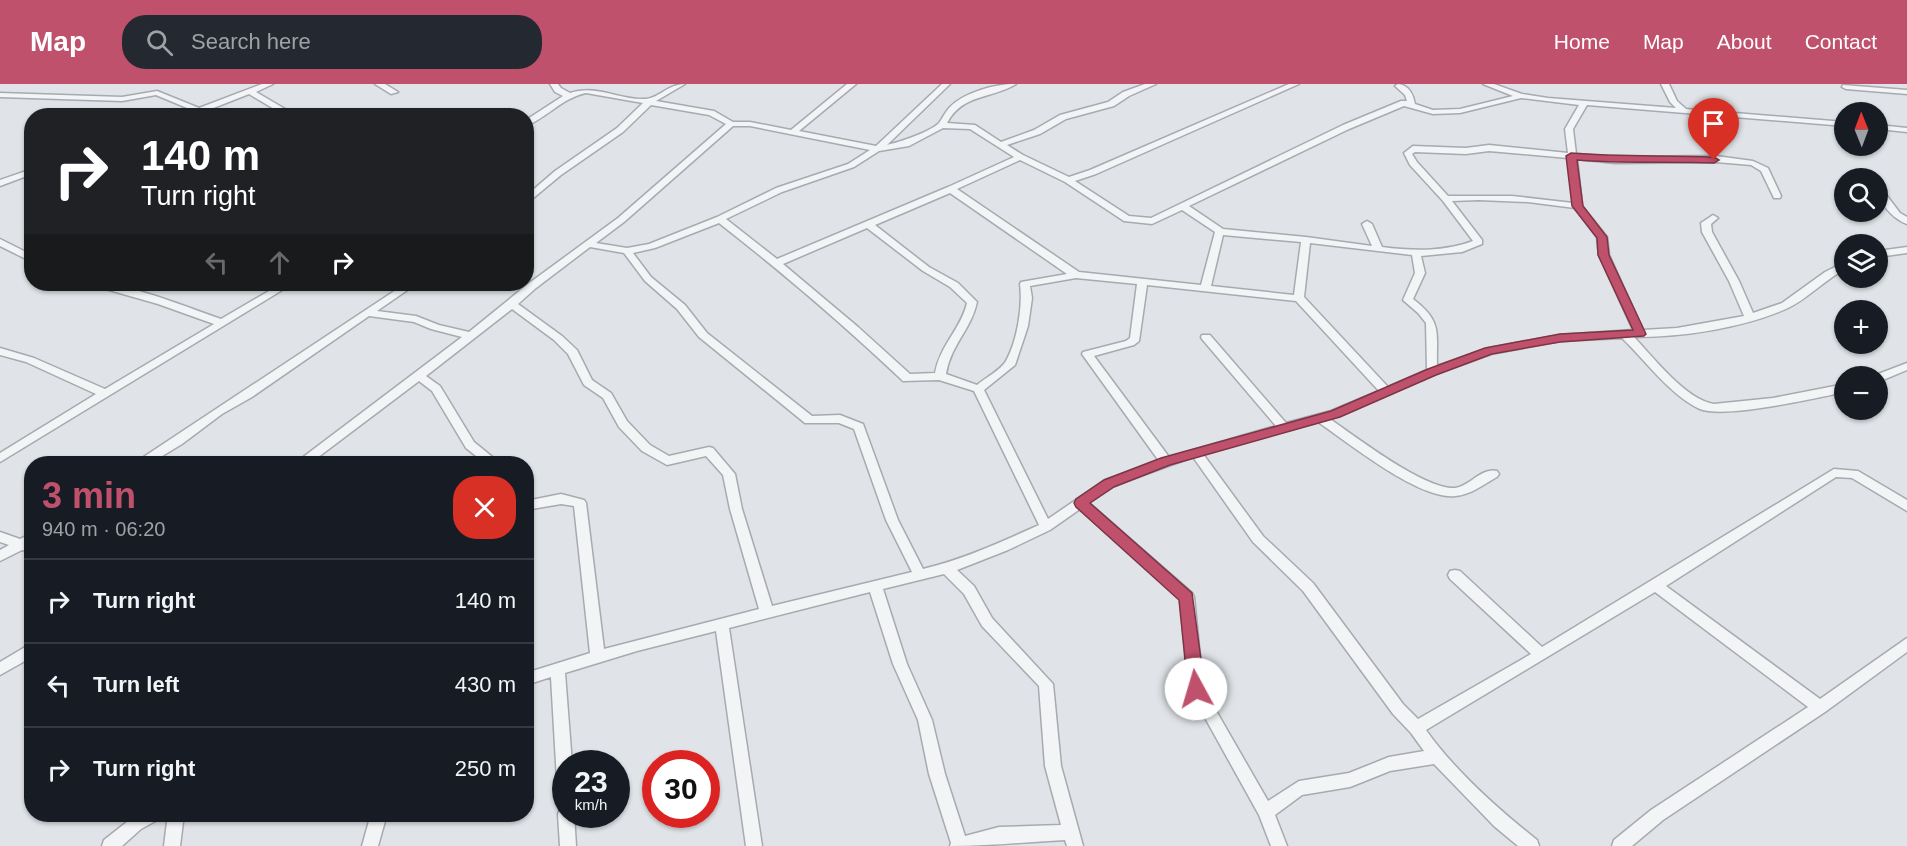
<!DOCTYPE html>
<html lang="en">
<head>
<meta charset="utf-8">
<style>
	body { margin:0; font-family:Arial,sans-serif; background:#242831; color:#f1f3f6; height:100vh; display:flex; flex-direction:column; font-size:22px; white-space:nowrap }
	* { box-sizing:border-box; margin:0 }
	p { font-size:20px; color:#9ea1a6 }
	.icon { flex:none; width:33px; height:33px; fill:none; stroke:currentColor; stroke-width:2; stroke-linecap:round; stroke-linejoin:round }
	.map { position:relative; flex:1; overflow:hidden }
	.panel { position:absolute; left:24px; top:372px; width:510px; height:366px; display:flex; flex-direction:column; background:#171b24; border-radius:24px; box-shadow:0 2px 4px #0004 }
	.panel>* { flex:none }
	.top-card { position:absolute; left:24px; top:24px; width:510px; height:183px; border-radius:24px; box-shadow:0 2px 4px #0004; background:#202124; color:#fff; overflow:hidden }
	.needle { width:39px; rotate:359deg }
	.controls { position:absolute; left:1834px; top:18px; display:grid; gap:12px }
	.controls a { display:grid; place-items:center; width:54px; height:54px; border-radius:50%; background:#171b24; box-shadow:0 2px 4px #0004; font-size:30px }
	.speed { position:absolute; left:552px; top:666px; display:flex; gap:12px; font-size:30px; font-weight:700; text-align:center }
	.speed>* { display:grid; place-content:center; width:78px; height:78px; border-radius:50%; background:#171b24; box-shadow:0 2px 4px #0004; line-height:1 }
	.speed small { font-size:15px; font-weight:400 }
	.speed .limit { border:9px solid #d22; background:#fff; color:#111 }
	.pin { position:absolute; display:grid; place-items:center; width:51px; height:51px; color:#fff; margin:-62px -26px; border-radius:50% 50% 50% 0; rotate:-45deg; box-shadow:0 0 6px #0007 }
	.pin .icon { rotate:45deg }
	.me { position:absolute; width:66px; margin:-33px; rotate:354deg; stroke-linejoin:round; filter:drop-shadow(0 0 4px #0008) }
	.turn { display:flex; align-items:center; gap:21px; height:126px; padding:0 18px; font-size:27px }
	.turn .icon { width:78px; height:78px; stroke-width:2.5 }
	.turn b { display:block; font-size:42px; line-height:51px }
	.lanes { display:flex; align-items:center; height:57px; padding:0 18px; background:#0003; justify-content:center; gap:30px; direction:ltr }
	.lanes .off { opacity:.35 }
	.round { display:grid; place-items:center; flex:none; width:63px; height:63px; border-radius:24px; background:#242831 }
	.overview { display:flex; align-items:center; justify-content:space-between; height:102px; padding:0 18px }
	h1 { font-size:36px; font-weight:800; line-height:45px; color:#c0516c }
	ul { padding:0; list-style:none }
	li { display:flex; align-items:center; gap:18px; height:84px; padding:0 18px; border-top:2px solid #363941 }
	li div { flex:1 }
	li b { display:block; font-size:22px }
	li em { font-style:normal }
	header { display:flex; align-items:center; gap:36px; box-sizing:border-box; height:84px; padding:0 30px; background:#c0516c; color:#fff }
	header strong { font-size:28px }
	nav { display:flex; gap:33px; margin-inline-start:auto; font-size:21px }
	.search { width:420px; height:54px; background:#242831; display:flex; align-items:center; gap:15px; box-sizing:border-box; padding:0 21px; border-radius:24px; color:#9ea1a6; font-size:22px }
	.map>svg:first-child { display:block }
</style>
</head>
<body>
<header>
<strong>Map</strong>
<div class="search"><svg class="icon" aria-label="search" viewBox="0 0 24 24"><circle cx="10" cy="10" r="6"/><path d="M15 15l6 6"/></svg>Search here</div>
<nav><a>Home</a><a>Map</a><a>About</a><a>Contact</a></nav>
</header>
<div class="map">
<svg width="1907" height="762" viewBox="0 0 1907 762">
	<rect width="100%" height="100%" fill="#e0e3e7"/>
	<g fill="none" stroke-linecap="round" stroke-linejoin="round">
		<!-- minor casing -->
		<g stroke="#a6abb1" stroke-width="3">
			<path id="minor" d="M262 0H273L256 8 297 32H286L249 10 193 32H180L192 26 156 11 122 17 0 13V9L122 13 157 7 199 24Z
				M375 0H385L398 8 391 10Z
				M550 0H558L561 4 570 9C596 0 619 16 645 15 658 15 668 0 685 0L656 17 714 27 733 38H750L791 46 847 0H856L799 47 876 62 942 0H950L887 61C900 58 930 48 939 39 943 34 945 28 950 23 965 8 995 0 1016 0 992 15 963 9 947 39L975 41 1001 58 1034 46 1060 31 1108 18 1123 8 1145 0H1156L1129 12 1114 22 1066 35 1040 50 1007 61 1023 71 1069 93 1090 86 1289 0H1299L1096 90 1075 97 1129 132 1151 134 1343 41 1401 17H1407L1405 11 1395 2 1398 0C1409 1 1413 10 1415 20L1433 26 1460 25 1513 12 1483 0H1494L1522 10 1548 14 1676 24 1670 18 1661 0H1669L1677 17 1686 25 1845 38V42L1587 21 1573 45 1576 70 1615 73 1716 72 1753 77 1768 84 1781 112 1780 114H1774L1761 87 1751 81 1716 78 1615 79 1577 75 1582 122 1607 153 1609 171 1643 246 1677 244 1744 232 1729 197 1702 148 1701 139 1713 131 1718 134 1711 140 1712 148 1739 197 1753 229 1782 219 1825 188 1845 178V185C1825 196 1807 215 1788 224 1743 244 1683 253 1634 253 1653 273 1686 316 1714 320L1773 314 1845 300V308C1816 314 1725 335 1700 325 1672 313 1644 275 1622 254L1560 257 1491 270 1436 290 1330 335C1356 353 1425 406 1455 404 1470 402 1482 383 1497 387L1499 390 1497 393C1484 400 1471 411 1455 412 1419 416 1349 359 1318 338L1203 370 1263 452 1313 499 1403 620 1418 635 1531 570 1450 495 1448 491 1450 487 1455 486 1460 487 1542 563 1834 385 1858 387 1907 416V427L1852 394 1836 393 1666 502 1820 615 1907 554V568L1825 628 1663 736 1632 762H1612L1614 756 1651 726 1808 623 1655 508 1426 646C1455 687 1498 725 1537 756L1539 762H1518L1494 742 1434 680 1390 687 1350 703 1302 711 1275 731 1287 762H1271L1259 731 1189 605 1180 515 1080 425 1050 446 1008 466 957 486 974 502 992 534 1053 600 1061 682 1083 762H1067L1065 756C1026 758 988 762 950 762L951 759 929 690 918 636 893 580 870 508 729 544 762 762H746L716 547 637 567 565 589 572 680H566V721L560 719 558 714 551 593 526 601V589L590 569 574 422 561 420 526 426V417L561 410 584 416 586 419 604 565 759 525 730 425 723 391 706 372 667 381 642 367 619 343 603 314 584 301 568 270 554 256 512 225 426 292 440 302 474 358 501 380H486L466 364 432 307 419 297 309 380H294L462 253 431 245 414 238 369 232 252 313 222 330 182 360 149 380H133L405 200H416L377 227 416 232 439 241 469 248 528 200 618 134 726 40 709 31 651 21 623 48 561 91 526 120V112L555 87 617 44 643 19 586 9C562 14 548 33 526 42V36L563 12 555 8ZM1521 14 1579 21 1565 45 1568 69 1489 61 1466 64 1413 62 1404 69 1410 81 1443 117 1473 157C1444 168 1413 167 1382 163L1372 140 1367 137 1362 140 1372 162 1306 153 1223 145 1189 122 1349 45 1404 22 1433 30 1460 29ZM733 42H750L870 66 848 80 776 104 717 133 649 160 627 164 596 159 624 138ZM943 44 970 45 1014 73 948 103 777 175 726 135 782 108 854 83 879 67 909 62ZM1489 67 1568 74 1573 119 1512 112H1448L1417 78 1412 70 1415 68 1466 70ZM1020 76 1065 98 1124 137 1152 140 1182 126 1215 148 1201 201 1079 188 957 105ZM950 109 1067 190 1021 198 1020 200C1023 223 1017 257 1006 277 1001 286 985 294 977 301L946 290C951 260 971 246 977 218L958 199 929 183 875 141ZM1479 116 1528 118 1575 124 1597 153 1599 171 1633 246 1560 251 1489 264 1437 282C1436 248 1443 238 1413 215L1425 189 1421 172 1462 168 1482 160V156L1452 117ZM719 139C783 189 844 241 903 297L939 296 974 307 1039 441C1001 458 964 475 923 485L898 436 863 340 840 331 812 332 707 249 685 221 651 193 633 169 655 164ZM867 144 923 187 950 203 967 219C961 245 940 261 935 289L910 290 858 243 783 180ZM1223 151 1301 158 1294 211 1211 202ZM1310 159 1412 171 1415 189 1403 216 1418 229 1426 239 1427 286 1388 303 1304 213ZM590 163 624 169 645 197 677 225 699 253 805 339H839L854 345 886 436 912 488 772 522 742 425 735 390 713 364 709 363 669 372 650 361 627 337 611 309 592 296 577 266 562 252 518 220 536 204ZM1076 194 1137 200 1130 254 1126 257 1083 268 1082 270 1159 377 1105 396 1048 435 984 306 1015 281 1028 242 1032 214 1030 202ZM1147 201 1296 217 1379 307 1331 327 1286 339 1210 251H1202L1201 253 1202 255 1276 342 1169 373 1094 272 1134 261 1139 257ZM1193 373 1253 458 1303 507 1393 630 1411 649 1424 667 1389 673 1349 689 1299 697 1268 717 1203 604 1194 513 1192 509 1089 419 1113 402ZM944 490 964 510 982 542 1039 602 1045 682 1061 741 999 743 965 752 945 690 932 636 907 580 883 505Z
				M1843 1 1907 6V10L1846 5 1842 3Z
				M1878 41 1907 44V48L1878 45Z
				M32 85V90L0 102V96Z
				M1878 103 1881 104 1900 129 1907 133V140C1893 135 1878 119 1878 103Z
				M0 155 32 171V178L0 162Z
				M1907 163V169L1878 173V167Z
				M94 200C124 197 191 225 221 235L281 200H292L0 378V369L96 310 26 278 0 271V264L34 274 105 305 214 240 158 220 95 202Z
				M1907 279V286L1878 298V292H1873Z
				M0 448 20 455 32 449V469L22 466 0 477V466L9 461 0 458Z
				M32 559V573L0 591V578Z
				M566 723V730H574L576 762H560L558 730 560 725Z
				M137 730H161L159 735 141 745 122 762H102L104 756Z
				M168 730H184L180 762H164Z
				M371 730H387L378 762H362Z"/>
		</g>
		<!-- minor -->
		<use href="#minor" fill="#f2f4f6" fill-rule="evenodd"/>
	</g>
	<!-- route -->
	<path fill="#c0516c" stroke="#7d3546" stroke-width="1.5" d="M1571 69C1619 73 1666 71 1714 73L1719 76 1714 79C1668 77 1622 80 1577 76L1583 122 1607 153 1609 171 1646 250 1644 252 1560 258 1492 270 1436 291 1340 333 1170 381 1114 403 1090 419 1192 509 1205 605 1202 610 1196 612 1190 610 1188 605 1179 516 1076 423 1074 419 1076 415 1104 396 1161 374 1331 327 1428 285 1485 264 1560 250 1633 246 1598 171 1597 154 1572 122 1566 72Z"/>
</svg>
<div class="controls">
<a><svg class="needle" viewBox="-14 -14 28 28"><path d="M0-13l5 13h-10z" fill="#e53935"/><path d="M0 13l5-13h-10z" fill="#9ea1a6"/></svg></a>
<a><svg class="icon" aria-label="search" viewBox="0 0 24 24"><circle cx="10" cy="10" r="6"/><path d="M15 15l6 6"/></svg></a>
<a><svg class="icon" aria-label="layers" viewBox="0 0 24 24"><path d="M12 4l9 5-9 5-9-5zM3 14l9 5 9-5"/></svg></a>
<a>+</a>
<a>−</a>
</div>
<div class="speed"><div>23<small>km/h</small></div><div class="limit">30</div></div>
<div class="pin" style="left:1714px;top:76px;background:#d93025"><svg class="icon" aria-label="arrive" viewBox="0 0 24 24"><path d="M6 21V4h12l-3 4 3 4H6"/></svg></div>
<svg class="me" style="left:1196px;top:605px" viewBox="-20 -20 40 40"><circle r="19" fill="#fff"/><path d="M0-13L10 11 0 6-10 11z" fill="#c0516c"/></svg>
<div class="top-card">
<div class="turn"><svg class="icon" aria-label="right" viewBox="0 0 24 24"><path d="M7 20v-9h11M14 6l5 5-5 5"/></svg><div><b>140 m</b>Turn right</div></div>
<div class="lanes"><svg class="icon off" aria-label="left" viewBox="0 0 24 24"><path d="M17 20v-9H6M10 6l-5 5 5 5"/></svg><svg class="icon off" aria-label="ahead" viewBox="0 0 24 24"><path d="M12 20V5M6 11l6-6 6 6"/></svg><svg class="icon" aria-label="right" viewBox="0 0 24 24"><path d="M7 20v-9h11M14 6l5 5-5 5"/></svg></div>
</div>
<section class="panel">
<div class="overview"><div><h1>3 min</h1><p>940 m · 06:20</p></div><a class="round" style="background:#d93025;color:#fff"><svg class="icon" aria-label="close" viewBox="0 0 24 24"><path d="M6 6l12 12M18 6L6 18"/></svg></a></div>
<ul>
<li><svg class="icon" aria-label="right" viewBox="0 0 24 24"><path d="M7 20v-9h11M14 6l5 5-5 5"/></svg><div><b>Turn right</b></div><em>140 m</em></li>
<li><svg class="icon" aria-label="left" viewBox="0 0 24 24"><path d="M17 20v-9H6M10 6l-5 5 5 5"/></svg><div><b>Turn left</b></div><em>430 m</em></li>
<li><svg class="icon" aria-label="right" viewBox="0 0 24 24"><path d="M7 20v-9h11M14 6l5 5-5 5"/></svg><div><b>Turn right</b></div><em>250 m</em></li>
</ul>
</section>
</div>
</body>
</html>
